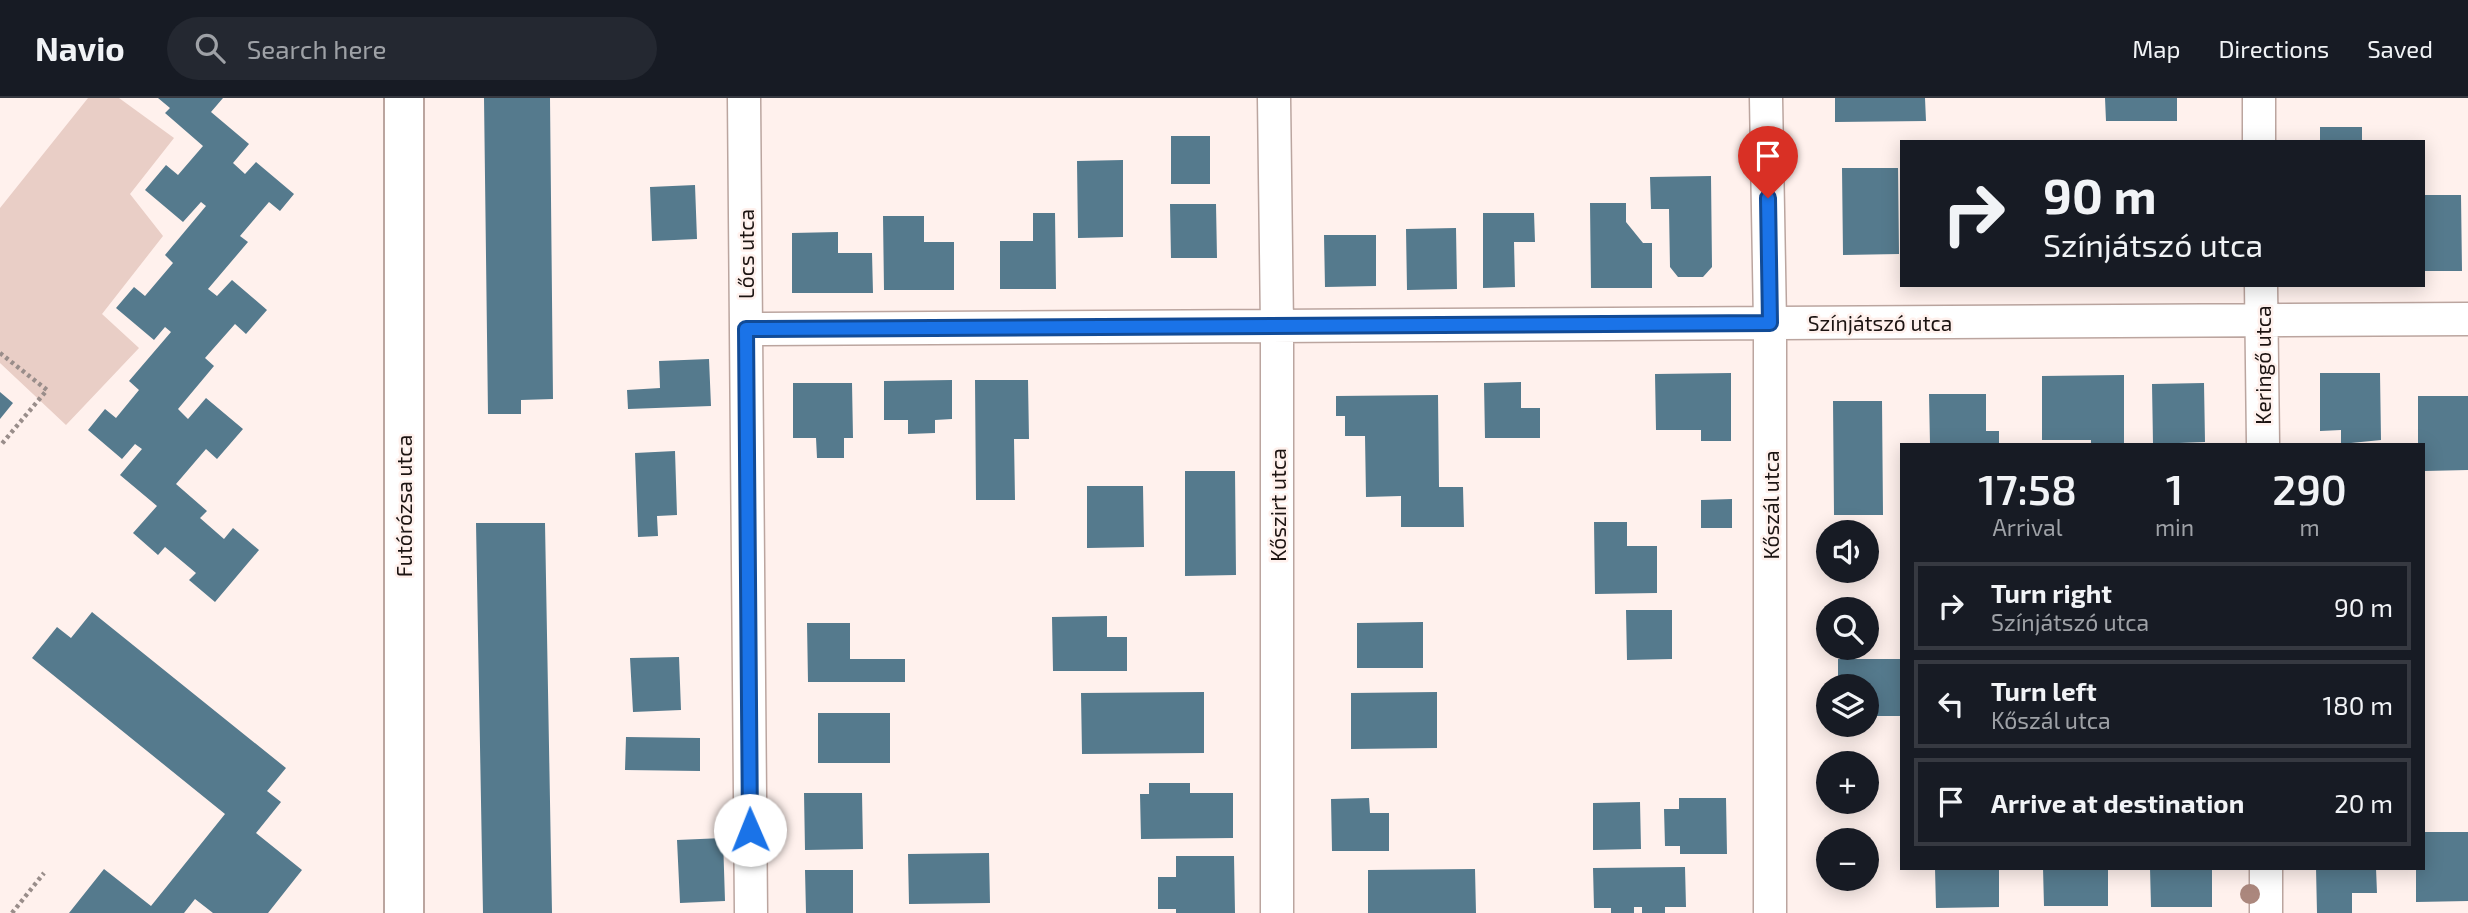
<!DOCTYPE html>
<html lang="en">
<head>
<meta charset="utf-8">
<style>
	body { margin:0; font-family:"Exo 2",sans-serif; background:#242831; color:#f1f3f6; height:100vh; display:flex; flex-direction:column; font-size:26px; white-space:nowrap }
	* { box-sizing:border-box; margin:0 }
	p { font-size:23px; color:#9ea1a6 }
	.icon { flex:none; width:38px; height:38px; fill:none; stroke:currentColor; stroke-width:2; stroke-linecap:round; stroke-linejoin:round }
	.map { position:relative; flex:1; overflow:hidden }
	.drawer { position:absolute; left:1900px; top:345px; width:525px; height:427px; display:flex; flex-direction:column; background:#171b24; border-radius:0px; box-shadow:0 4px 18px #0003 }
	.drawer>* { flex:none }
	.banner { position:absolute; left:1900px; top:42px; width:525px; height:147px; border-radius:0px; box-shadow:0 4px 18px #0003; background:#171b24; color:#f1f3f6; overflow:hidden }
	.buttons { position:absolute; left:1816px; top:422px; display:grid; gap:14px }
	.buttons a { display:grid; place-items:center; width:63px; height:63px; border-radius:50%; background:#171b24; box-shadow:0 4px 18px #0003; font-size:35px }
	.pin { position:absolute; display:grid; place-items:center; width:60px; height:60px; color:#fff; margin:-72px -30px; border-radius:50% 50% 50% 0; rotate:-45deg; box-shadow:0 0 7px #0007 }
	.pin .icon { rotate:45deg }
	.me { position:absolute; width:77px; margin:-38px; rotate:359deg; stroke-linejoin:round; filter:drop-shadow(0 0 5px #0008) }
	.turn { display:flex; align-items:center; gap:24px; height:147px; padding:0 28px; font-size:32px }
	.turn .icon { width:91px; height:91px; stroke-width:2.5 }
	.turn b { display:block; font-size:49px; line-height:60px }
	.eta { display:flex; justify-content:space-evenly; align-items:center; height:119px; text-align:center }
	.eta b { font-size:42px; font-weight:600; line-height:49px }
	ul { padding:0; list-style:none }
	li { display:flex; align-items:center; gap:21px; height:88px; margin:0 14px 10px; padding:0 14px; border:4px solid #363941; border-radius:0px }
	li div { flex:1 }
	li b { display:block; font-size:26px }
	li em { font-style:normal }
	header { display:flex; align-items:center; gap:42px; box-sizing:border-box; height:98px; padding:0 35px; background:#171b24; border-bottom:2px solid #363941 }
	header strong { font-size:33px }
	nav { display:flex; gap:38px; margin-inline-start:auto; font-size:24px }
	.search { width:490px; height:63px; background:#242831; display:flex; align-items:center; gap:18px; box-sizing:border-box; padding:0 24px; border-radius:38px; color:#9ea1a6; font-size:26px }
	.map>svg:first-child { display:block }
</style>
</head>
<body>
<header>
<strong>Navio</strong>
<div class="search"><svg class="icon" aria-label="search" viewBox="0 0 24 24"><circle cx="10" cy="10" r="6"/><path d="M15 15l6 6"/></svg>Search here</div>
<nav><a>Map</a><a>Directions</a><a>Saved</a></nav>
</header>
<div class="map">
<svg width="2468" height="815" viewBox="0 0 2468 815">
	<rect width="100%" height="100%" fill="#fff1ed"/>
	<!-- green -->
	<path fill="#e9cec6" d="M88 0H119L174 40 130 96 163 138 102 216 139 250 66 327 0 265V110Z"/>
	<!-- building -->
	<path fill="#557a8d" d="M158 0H223L211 14 249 46 233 65 245 76 256 64 294 96 280 113 269 104 240 138 248 144 208 191 217 198 232 182 267 212 246 236 235 226 205 260 214 268 178 311 188 321 206 300 243 331 217 361 206 351 176 386 207 413 200 420 224 441 233 430 259 452 215 504 189 482 196 475 165 449 158 457 133 435 157 408 120 377 142 351 135 346 122 361 88 332 105 311 116 320 139 292 129 283 171 234 165 229 154 242 116 210 134 189 145 198 173 165 165 157 206 108 201 104 183 124 145 92 166 67 178 77 203 48 165 15 170 10Z
		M484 0H550L553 301 521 302V316H488Z
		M1835 0H1925L1926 23 1835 24Z
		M2105 0H2177V23H2106Z
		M2320 29H2362V44H2320Z
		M1171 38H1210V86H1171Z
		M1123 62V139L1078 140 1077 63Z
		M1842 70H1898L1899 156 1843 157Z
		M1711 78 1712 169 1703 179H1678L1670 169 1669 111H1651L1650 79Z
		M695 87 697 141 652 143 650 89Z
		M2424 97H2461L2462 173H2424Z
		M1590 105H1626V124L1643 145H1652V190H1591Z
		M1170 106H1216L1217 160H1171Z
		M1033 115H1055L1056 191H1000V143H1033Z
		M1483 115H1534L1535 144H1514L1515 189 1483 190Z
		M883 118H924V144H954V192H884Z
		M1456 130 1457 191 1407 192 1406 131Z
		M838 134V155H872L873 195H792V135Z
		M1324 137H1376V188L1325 189Z
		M709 261 711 308 628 311 627 292 660 290 659 263Z
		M1731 275V343H1701V332H1656L1655 276Z
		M2320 275H2380L2381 342 2341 346V332L2320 333Z
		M2124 277V346H2091V342H2042V278Z
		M952 282V321L935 322V335L908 336V322H884V283Z
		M975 282H1028L1029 341H1014L1015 402H976Z
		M1521 284V310H1540V340H1485L1484 285Z
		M793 285H852L853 340H844V360H817L816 340H793Z
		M2204 285 2205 344 2153 346 2152 286Z
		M0 294 13 305 0 321Z
		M1929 296H1986V333H1999V346H1930Z
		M1438 297 1439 389H1463L1464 429H1401V398L1366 399 1365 338H1345V318H1336V298Z
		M2418 298H2468V372L2424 373V346H2418Z
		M1833 303H1882L1883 417H1834Z
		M675 353 677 417 657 418 658 438 638 439 635 355Z
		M1185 373H1235L1236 477 1185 478Z
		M1087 388H1143L1144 449 1087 450Z
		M1732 401V430H1701V402Z
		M1594 424H1627V448H1657V495L1595 496Z
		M476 425H545L552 815H483Z
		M1626 512H1672V561L1627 562Z
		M92 514 286 670 267 693 281 704 256 735 302 772 268 815H213L195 801 184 815H69L104 771 151 808 225 716 32 560 57 529 71 540Z
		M1107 518V539H1127V573H1053L1052 519Z
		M1423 524V570H1357V525Z
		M807 525H850V561H905V584H808Z
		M679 559 681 612 633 614 630 560Z
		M1838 561H1902V618H1867V588H1838Z
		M1204 594V655L1082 656 1081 595Z
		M1437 594V650L1351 651V595Z
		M818 615H890V665H818Z
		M626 639 700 640V673L625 672Z
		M1149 685H1190V695H1233V740L1141 741 1140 696H1149Z
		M804 695H862L863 751 805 752Z
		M1369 700 1370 715H1389V753H1332L1331 701Z
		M1679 700H1726L1727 756H1680V748H1665L1664 711H1679Z
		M1640 704 1641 751 1593 752V705Z
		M2424 734H2468V803L2416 804V770H2424Z
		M723 740 725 803 680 805 677 742Z
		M989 755 990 805 909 806 908 756Z
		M1176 758H1234L1235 815H1176V811H1158V779H1176Z
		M1685 769 1686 809H1665V815H1642V809H1634V815H1611V810H1594L1593 770Z
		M1935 770H1999V809L1936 810Z
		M2043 770H2108V808H2044Z
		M2150 770H2212V809H2151Z
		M2316 770H2376L2377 795H2352V815H2317Z
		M1475 771 1476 815H1368V772Z
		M805 772H853V815H806Z"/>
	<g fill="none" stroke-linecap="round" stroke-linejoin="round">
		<!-- street casing -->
		<g stroke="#bba59f" stroke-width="35">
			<path id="street" d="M744 0 751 815
				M1274 0 1277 228V815
				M1766 0 1770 225V815
				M2259 0V44
				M2261 187 2263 346
				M746 231 2468 221
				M2266 770V815"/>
		</g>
		<!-- secondary casing -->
		<g stroke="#bba59f" stroke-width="42">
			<path id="secondary" d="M404 0V815"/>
		</g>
		<!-- path -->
		<path stroke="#998d8a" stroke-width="4.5" stroke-dasharray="3.5 3.5" stroke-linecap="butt" d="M0 255 47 292 0 348
			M12 815 44 775"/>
		<!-- street -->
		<use href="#street" stroke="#fff" stroke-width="32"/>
		<!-- secondary -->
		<use href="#secondary" stroke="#fff" stroke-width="38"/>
	</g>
	<!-- trees -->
	<circle fill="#ab877d" cx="2250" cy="796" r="10"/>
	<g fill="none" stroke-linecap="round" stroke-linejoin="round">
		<!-- route casing -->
		<g stroke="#114b97" stroke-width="18">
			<path id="route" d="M750 732 746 231 1770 225 1768 100"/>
		</g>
		<!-- route -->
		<use href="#route" stroke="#1a73e8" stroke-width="12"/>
	</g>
	<g text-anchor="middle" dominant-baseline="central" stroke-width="5" stroke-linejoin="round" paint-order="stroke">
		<!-- street labels -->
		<g font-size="21" fill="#1c1412" stroke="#fff1ed">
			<text transform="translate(745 156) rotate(-90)">Lőcs utca</text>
			<text x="1880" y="224">Színjátszó utca</text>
			<text transform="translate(2262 267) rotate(-90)">Keringő utca</text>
			<text transform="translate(1277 407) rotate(-90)">Kőszirt utca</text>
			<text transform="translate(1770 407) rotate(-90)">Kőszál utca</text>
			<text transform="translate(403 408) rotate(-90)">Futórózsa utca</text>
		</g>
	</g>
</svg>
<div class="buttons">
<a><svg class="icon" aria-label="sound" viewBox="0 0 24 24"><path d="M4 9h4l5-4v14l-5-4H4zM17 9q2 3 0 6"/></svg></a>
<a><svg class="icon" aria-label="search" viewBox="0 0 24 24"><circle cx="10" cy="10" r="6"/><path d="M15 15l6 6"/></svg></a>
<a><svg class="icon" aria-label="layers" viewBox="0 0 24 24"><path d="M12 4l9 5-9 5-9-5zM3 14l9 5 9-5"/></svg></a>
<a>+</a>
<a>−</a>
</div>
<div class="pin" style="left:1768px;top:100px;background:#d93025"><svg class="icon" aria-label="arrive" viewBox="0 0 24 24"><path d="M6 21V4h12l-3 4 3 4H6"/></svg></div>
<svg class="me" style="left:750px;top:732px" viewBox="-20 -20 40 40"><circle r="19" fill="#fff"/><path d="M0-13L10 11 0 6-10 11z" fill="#1a73e8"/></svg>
<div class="banner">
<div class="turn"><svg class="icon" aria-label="right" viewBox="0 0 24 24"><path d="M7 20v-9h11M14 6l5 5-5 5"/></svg><div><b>90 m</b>Színjátszó utca</div></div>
</div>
<section class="drawer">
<div class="eta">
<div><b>17:58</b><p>Arrival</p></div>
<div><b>1</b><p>min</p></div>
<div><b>290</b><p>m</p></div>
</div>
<ul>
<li><svg class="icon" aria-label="right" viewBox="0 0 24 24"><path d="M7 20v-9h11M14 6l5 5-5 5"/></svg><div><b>Turn right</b><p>Színjátszó utca</p></div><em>90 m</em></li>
<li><svg class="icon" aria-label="left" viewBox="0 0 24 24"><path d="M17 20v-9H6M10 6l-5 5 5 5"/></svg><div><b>Turn left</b><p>Kőszál utca</p></div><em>180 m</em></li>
<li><svg class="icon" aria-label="arrive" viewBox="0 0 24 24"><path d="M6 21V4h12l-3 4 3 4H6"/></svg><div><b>Arrive at destination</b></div><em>20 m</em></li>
</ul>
</section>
</div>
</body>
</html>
